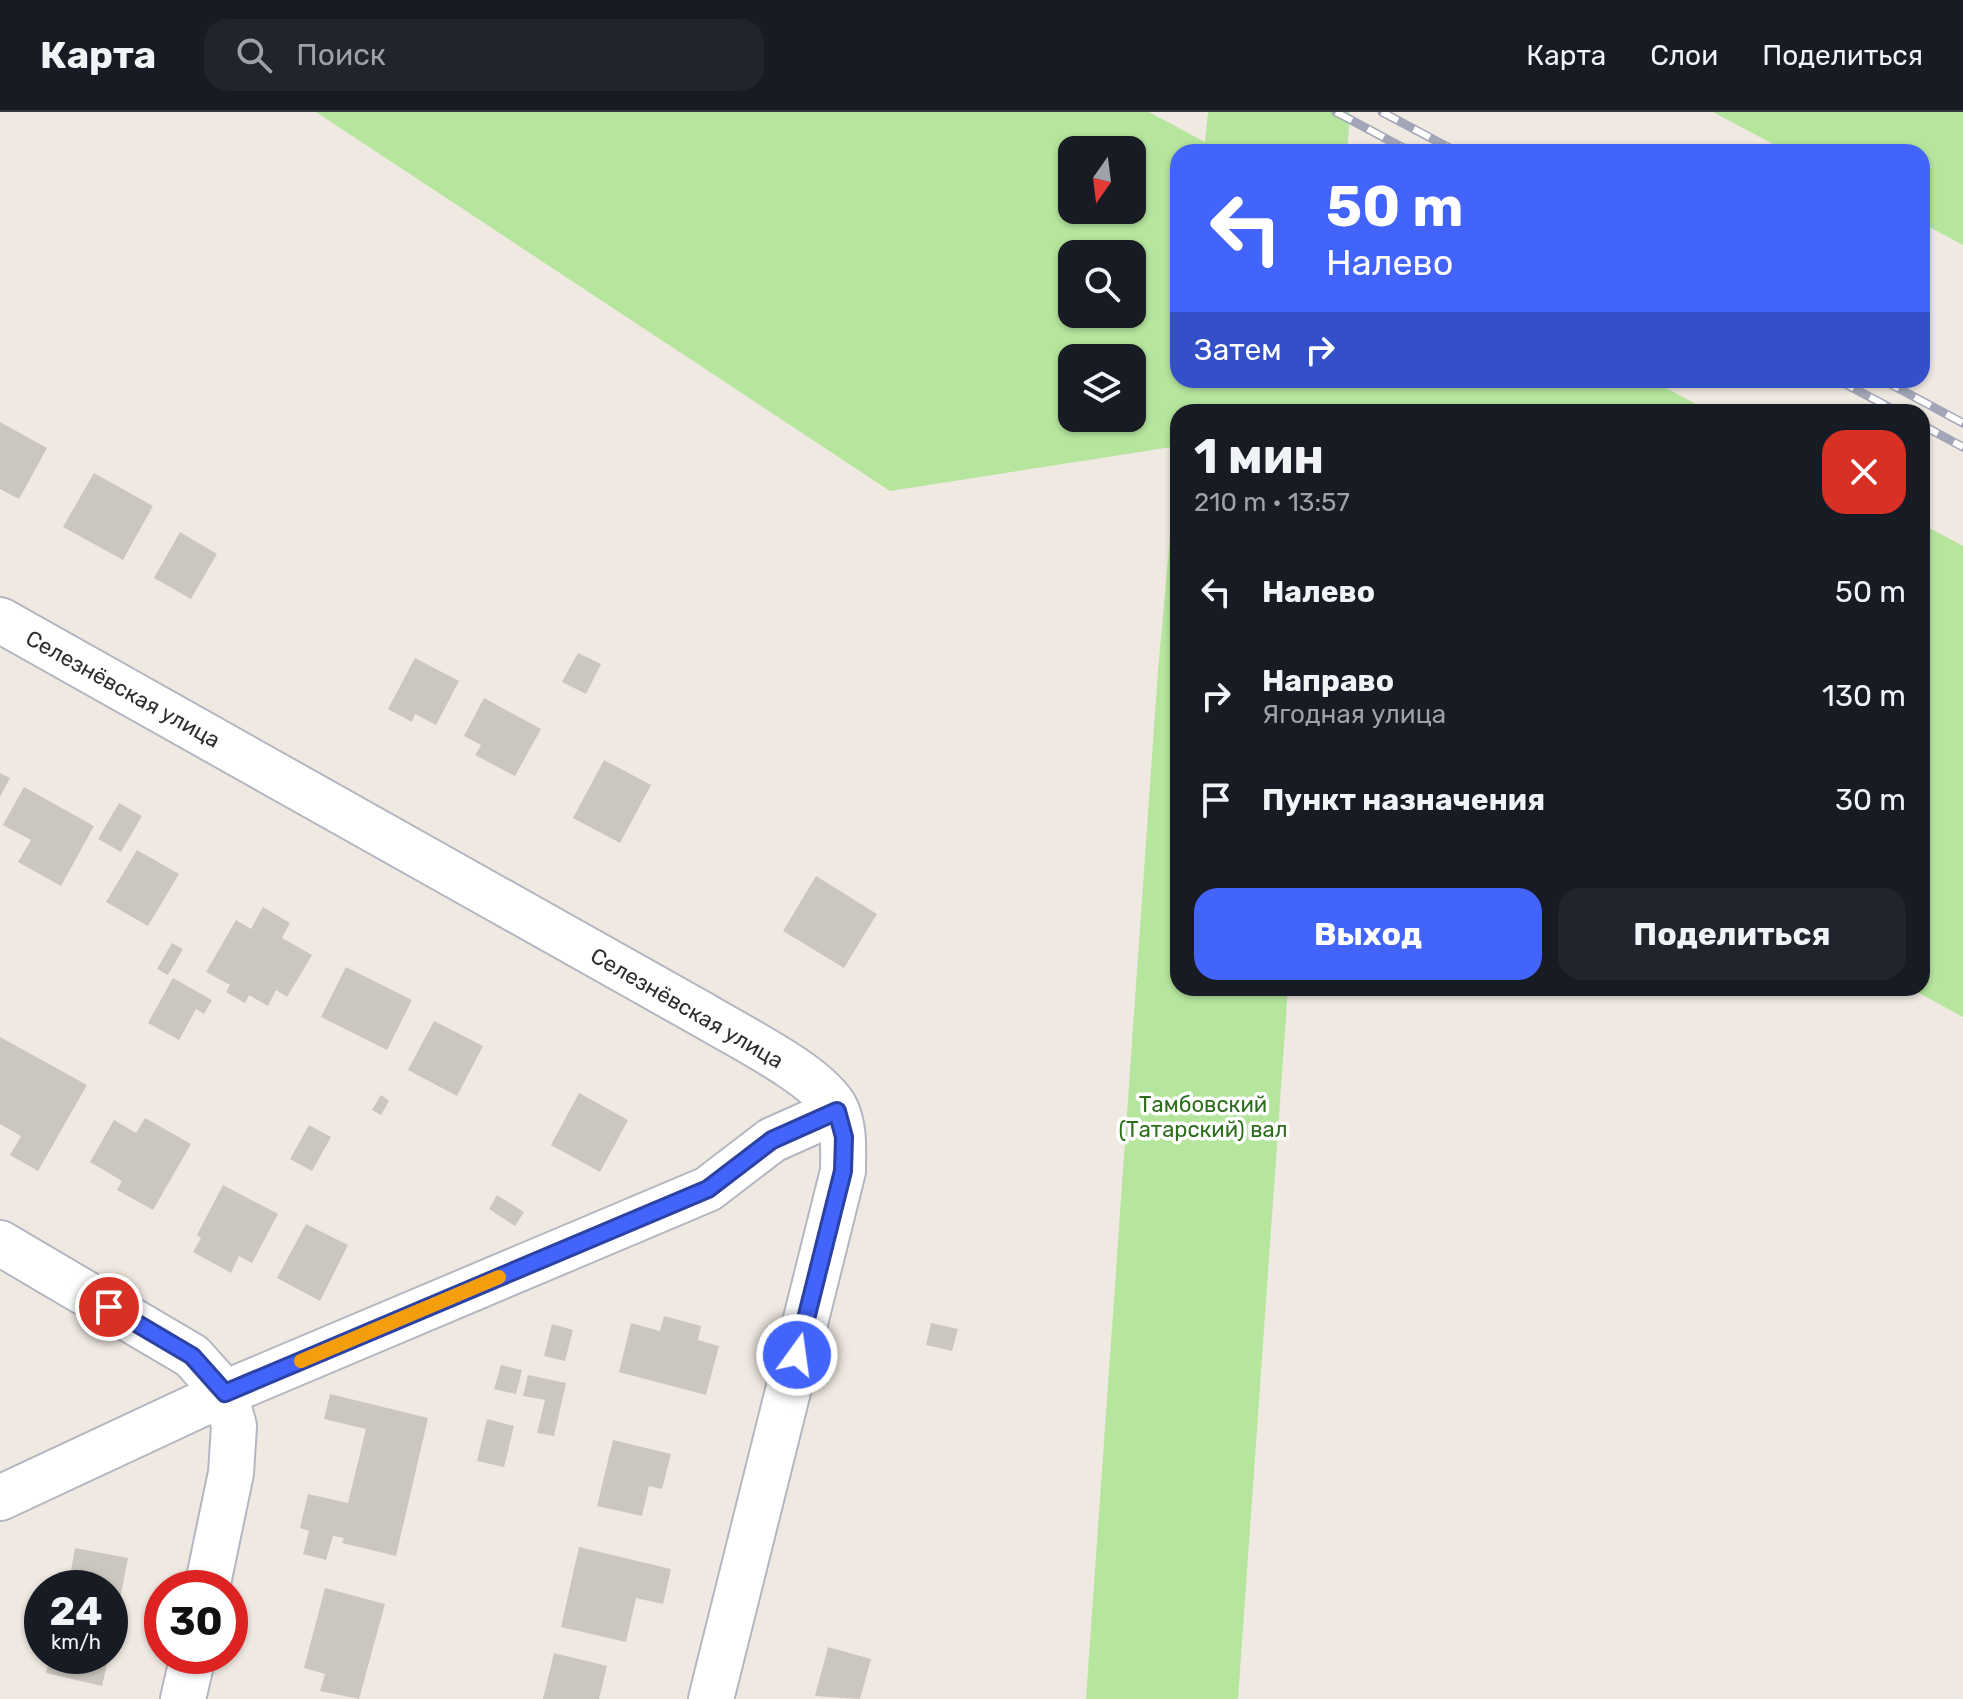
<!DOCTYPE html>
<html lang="ru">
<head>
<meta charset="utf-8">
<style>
	body { margin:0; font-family:Rubik,sans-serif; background:#20242c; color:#f1f3f6; height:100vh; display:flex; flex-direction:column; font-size:30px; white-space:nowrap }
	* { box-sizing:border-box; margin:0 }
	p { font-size:26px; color:#9ea1a6 }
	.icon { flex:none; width:44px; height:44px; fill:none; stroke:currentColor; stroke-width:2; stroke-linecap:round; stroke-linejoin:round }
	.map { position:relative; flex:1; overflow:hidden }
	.sheet { position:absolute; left:1170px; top:292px; width:760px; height:592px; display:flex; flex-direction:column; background:#171b24; border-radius:24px; box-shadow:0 2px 6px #0004 }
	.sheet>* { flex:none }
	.guide { position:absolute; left:1170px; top:32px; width:760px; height:244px; border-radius:24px; box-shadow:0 2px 6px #0004; background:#4264fb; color:#fff; overflow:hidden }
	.needle { width:52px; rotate:194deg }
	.tools { position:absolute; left:1058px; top:24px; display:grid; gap:16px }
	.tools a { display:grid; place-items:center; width:88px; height:88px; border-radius:16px; background:#171b24; box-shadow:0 2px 6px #0004; font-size:40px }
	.speed { position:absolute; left:24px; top:1458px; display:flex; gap:16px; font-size:40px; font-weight:700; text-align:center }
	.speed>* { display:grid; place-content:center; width:104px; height:104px; border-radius:50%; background:#171b24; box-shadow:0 2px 6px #0004; line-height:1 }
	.speed small { font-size:20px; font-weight:400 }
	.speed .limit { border:12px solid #d22; background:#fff; color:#111 }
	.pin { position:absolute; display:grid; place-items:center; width:68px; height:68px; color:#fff; margin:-34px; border:4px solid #fff; border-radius:50%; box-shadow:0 2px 8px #0007 }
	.me { position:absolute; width:88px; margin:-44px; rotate:14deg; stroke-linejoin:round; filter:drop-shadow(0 0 6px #0008) }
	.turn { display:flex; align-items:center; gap:28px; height:168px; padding:0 24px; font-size:36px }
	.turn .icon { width:104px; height:104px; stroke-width:2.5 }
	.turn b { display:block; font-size:56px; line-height:68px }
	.then { display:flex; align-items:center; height:76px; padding:0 24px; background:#0003; gap:16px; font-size:30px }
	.round { display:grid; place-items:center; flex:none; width:84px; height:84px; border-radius:24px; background:#20242c }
	.head { display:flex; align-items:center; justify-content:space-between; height:136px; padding:0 24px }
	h1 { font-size:48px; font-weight:700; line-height:60px }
	.action { display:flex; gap:16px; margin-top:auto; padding:16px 24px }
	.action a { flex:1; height:92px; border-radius:24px; background:#4264fb; color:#fff; font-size:32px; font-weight:700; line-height:92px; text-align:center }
	.action a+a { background:#20242c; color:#f1f3f6 }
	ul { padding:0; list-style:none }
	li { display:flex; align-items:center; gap:24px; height:104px; padding:0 24px }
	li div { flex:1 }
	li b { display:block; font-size:30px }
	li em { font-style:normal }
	header { display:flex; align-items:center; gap:48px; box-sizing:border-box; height:112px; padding:0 40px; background:#171b24; border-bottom:2px solid #363941 }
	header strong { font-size:38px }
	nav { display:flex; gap:44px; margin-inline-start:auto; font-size:28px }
	.search { width:560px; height:72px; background:#20242c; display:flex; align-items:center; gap:20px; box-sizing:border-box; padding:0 28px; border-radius:24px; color:#9ea1a6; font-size:30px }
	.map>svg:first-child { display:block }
</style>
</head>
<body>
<header>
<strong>Карта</strong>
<div class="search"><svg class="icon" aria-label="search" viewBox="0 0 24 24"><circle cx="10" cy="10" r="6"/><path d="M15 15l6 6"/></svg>Поиск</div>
<nav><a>Карта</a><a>Слои</a><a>Поделиться</a></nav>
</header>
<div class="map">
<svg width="1963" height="1587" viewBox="0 0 1963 1587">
	<rect width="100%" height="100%" fill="#efe9e1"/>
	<!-- green -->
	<path fill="#b6e59e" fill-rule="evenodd" d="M316 0H1149L1205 30 1208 0H1350L1347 40H1178V268H1651L1711 300H1178V334L890 379ZM1132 38V98H1072V38ZM1132 142V202H1072V142ZM1132 246V306H1072V246Z
		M1713 0H1963V133L1922 111V40H1788Z
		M1178 336V876H1288L1238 1587H1086L1158 559Z
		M1922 412 1963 434V905L1910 876H1922Z"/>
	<!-- building -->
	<path fill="#cbc7bf" d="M0 310 47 336 19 387 0 377Z
		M94 361 153 394 123 448 63 415Z
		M180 420 217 442 191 487 154 466Z
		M578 541 601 552 586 582 562 570Z
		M415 546 459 569 436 613 415 602 412 610 388 597Z
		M484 586 541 617 515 664 475 643 481 633 464 624Z
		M604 648 651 673 620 731 573 706Z
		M0 661 10 666 0 685Z
		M24 675 94 714 61 774 18 750 31 728 3 713Z
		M119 691 142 704 121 740 98 727Z
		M137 738 179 762 148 814 106 790Z
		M816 764 877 802 844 856 783 819Z
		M263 795 290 811 282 826 312 843 287 885 276 878 268 894 249 883 245 891 226 880 230 873 206 860 236 808 251 817Z
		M172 831 183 837 168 863 157 857Z
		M346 855 412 888 387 938 321 905Z
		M173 866 212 888 204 902 196 897 179 928 148 911Z
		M434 909 483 934 457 984 408 958Z
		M0 925 87 973 38 1059 10 1043 21 1024 0 1012Z
		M579 981 628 1008 600 1060 551 1033Z
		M381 983 389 989 381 1003 372 998Z
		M145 1006 191 1032 153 1098 117 1078 122 1069 90 1050 114 1008 136 1021Z
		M309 1013 331 1025 312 1059 290 1047Z
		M223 1073 278 1102 252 1151 239 1144 231 1161 193 1140 201 1126 197 1123Z
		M497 1083 524 1100 515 1114 489 1097Z
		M306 1112 348 1133 320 1189 277 1166Z
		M664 1204 701 1214 698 1228 719 1234 706 1283 619 1260 631 1211 660 1219Z
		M931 1211 958 1217 952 1239 926 1233Z
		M552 1212 573 1218 565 1249 544 1244Z
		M501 1253 522 1258 516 1282 494 1277Z
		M528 1263 566 1271 554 1324 537 1321 545 1288 523 1284Z
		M330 1282 428 1306 396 1444 342 1431 344 1426 333 1424 326 1448 303 1442 309 1419 300 1416 308 1382 348 1391 366 1317 324 1307Z
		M487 1307 514 1314 504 1355 477 1349Z
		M613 1328 671 1342 662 1377 649 1374 642 1404 597 1394Z
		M579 1435 671 1457 663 1492 636 1486 626 1530 561 1515Z
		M75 1436 128 1446 111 1533 110 1476H68Z
		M325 1476 385 1492 359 1587 320 1579 325 1562 304 1556Z
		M828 1535 871 1547 860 1587 815 1584Z
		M554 1541 607 1554 599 1587H543Z
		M50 1544H92L108 1548 102 1574 46 1561Z"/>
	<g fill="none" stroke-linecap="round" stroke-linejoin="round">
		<!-- minor casing -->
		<g stroke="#b4b7c1" stroke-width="48">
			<path id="minor" d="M0 508 705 904C738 924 820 964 836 997 845 1016 843 1038 843 1059L711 1587
				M0 1131 192 1244 225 1281 234 1314 231 1361 207 1476
				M0 1386 225 1281 708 1077 772 1028 837 999
				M183 1587 193 1544"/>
		</g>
		<!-- minor -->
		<use href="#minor" stroke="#fff" stroke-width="44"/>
		<!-- rail casing -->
		<g stroke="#a3a6b8" stroke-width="9">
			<path id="rail" d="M1336 0 1411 40
				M1382 0 1457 40
				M1838 268 1898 300
				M1883 268 1963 311
				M1922 313 1963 335"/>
		</g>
		<!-- rail -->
		<use href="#rail" stroke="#fff" stroke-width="6" stroke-dasharray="18" stroke-linecap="butt"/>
	</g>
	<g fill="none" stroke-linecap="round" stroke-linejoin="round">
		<!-- route casing -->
		<g stroke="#2b41a3" stroke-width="20">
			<path id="route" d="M109 1195 192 1244 225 1281 708 1077 772 1028 837 999 844 1025 843 1059 797 1243"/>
		</g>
		<!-- route -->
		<use href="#route" stroke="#4264fb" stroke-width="14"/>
		<!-- slow -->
		<path stroke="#f59e0b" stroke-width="14" d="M301 1249 499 1165"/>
	</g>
	<g text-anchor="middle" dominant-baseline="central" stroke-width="7" stroke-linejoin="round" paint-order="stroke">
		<!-- street labels -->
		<g font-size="22" fill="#2e2e2e" stroke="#fff">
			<text transform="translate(123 577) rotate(29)">Селезнёвская улица</text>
			<text transform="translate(687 896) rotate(30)">Селезнёвская улица</text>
		</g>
		<!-- park labels -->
		<g font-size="22" fill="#2c6e1b" stroke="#fff">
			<text x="1203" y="992">Тамбовский<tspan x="1203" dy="25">(Татарский) вал</tspan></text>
		</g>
	</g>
</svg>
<div class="tools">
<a><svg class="needle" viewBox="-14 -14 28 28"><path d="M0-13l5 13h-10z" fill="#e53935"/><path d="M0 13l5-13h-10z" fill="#9ea1a6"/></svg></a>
<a><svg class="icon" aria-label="search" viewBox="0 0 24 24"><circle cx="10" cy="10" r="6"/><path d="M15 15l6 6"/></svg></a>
<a><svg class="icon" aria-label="layers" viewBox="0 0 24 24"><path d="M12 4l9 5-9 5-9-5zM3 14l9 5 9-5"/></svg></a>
</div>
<div class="speed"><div>24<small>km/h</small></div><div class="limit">30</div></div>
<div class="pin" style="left:109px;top:1195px;background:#d93025"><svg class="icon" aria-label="arrive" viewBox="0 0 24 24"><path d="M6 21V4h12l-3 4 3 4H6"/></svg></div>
<svg class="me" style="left:797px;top:1243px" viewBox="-20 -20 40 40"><circle r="17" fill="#4264fb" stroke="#fff" stroke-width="3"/><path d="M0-11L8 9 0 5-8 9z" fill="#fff"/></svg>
<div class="guide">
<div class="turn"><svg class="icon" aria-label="left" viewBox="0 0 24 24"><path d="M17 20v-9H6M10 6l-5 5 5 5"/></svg><div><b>50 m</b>Налево</div></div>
<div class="then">Затем<svg class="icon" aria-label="right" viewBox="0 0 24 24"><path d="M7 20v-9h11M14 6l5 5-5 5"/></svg></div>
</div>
<section class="sheet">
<div class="head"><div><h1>1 мин</h1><p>210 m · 13:57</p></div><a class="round" style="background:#d93025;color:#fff"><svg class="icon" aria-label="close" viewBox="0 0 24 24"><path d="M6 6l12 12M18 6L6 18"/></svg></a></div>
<ul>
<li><svg class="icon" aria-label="left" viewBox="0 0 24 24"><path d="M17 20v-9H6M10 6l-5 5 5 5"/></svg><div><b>Налево</b></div><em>50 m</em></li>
<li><svg class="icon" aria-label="right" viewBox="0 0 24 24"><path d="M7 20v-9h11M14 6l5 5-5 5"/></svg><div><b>Направо</b><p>Ягодная улица</p></div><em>130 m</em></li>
<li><svg class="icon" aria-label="arrive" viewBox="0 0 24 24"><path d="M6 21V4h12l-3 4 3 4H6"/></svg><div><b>Пункт назначения</b></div><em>30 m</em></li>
</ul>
<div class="action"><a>Выход</a><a>Поделиться</a></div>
</section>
</div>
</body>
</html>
